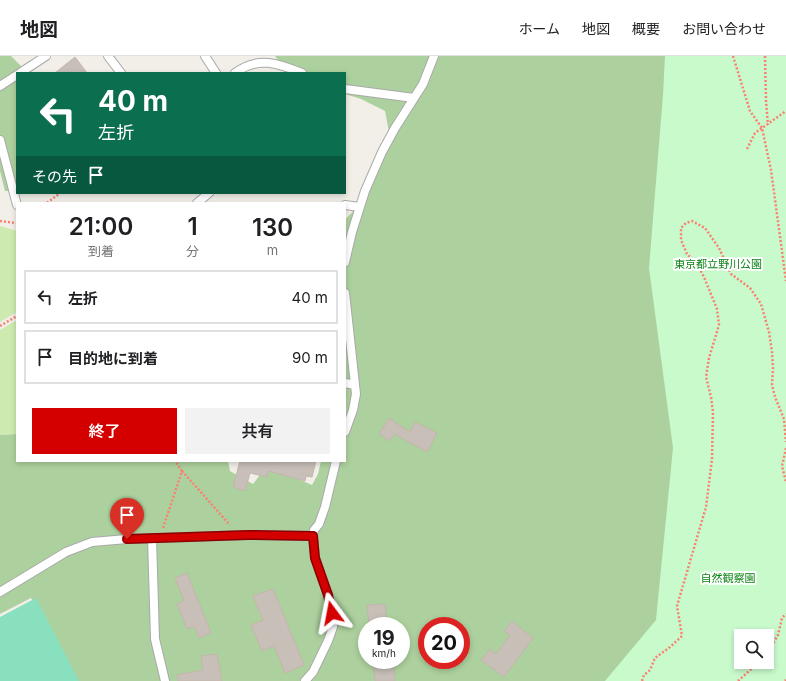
<!DOCTYPE html>
<html lang="ja">
<head>
<meta charset="utf-8">
<style>
	body { margin:0; font-family:Inter,"Noto Sans JP",sans-serif; background:#f2f2f2; color:#202124; height:100vh; display:flex; flex-direction:column; font-size:15px; white-space:nowrap }
	* { box-sizing:border-box; margin:0 }
	p { font-size:13px; color:#757577 }
	.icon { flex:none; width:22px; height:22px; fill:none; stroke:currentColor; stroke-width:2; stroke-linecap:round; stroke-linejoin:round }
	.map { position:relative; flex:1; overflow:hidden }
	.sheet { position:absolute; left:16px; top:146px; width:330px; height:260px; display:flex; flex-direction:column; background:#fff; border-radius:0px; box-shadow:0 2px 6px #0003 }
	.sheet>* { flex:none }
	.banner { position:absolute; left:16px; top:16px; width:330px; height:122px; border-radius:0px; box-shadow:0 2px 6px #0003; background:#0b6e4f; color:#fff; overflow:hidden }
	.buttons { position:absolute; left:734px; top:573px; display:grid; gap:8px }
	.buttons a { display:grid; place-items:center; width:40px; height:40px; border-radius:0px; background:#fff; box-shadow:0 2px 6px #0003; font-size:20px }
	.speed { position:absolute; left:358px; top:561px; display:flex; gap:8px; font-size:20px; font-weight:700; text-align:center }
	.speed>* { display:grid; place-content:center; width:52px; height:52px; border-radius:50%; background:#fff; box-shadow:0 2px 6px #0003; line-height:1 }
	.speed small { font-size:10px; font-weight:400 }
	.speed .limit { border:6px solid #d22; background:#fff; color:#111 }
	.pin { position:absolute; display:grid; place-items:center; width:34px; height:34px; color:#fff; margin:-41px -17px; border-radius:50% 50% 50% 0; rotate:-45deg; box-shadow:0 0 4px #0007 }
	.pin .icon { rotate:45deg }
	.me { position:absolute; width:44px; margin:-22px; rotate:347deg; stroke-linejoin:round; filter:drop-shadow(0 0 3px #0008) }
	.turn { display:flex; align-items:center; gap:14px; height:84px; padding:0 16px; font-size:18px }
	.turn .icon { width:52px; height:52px; stroke-width:2.5 }
	.turn b { display:block; font-size:28px; line-height:34px }
	.then { display:flex; align-items:center; height:38px; padding:0 16px; background:#0003; gap:8px; font-size:15px }
	.eta { display:flex; justify-content:space-evenly; align-items:center; height:68px; text-align:center }
	.eta b { font-size:24px; font-weight:600; line-height:28px }
	.primary-button { display:flex; gap:8px; margin-top:auto; padding:8px 16px }
	.primary-button a { flex:1; height:46px; border-radius:0px; background:#d40000; color:#fff; font-size:16px; font-weight:600; line-height:46px; text-align:center }
	.primary-button a+a { background:#f2f2f2; color:#202124 }
	ul { padding:0; list-style:none }
	li { display:flex; align-items:center; gap:12px; height:54px; margin:0 8px 6px; padding:0 8px; border:2px solid #e0e0e0; border-radius:0px }
	li div { flex:1 }
	li b { display:block; font-size:15px }
	li em { font-style:normal }
	header { display:flex; align-items:center; gap:24px; box-sizing:border-box; height:56px; padding:0 20px; background:#fff; border-bottom:1px solid #e0e0e0 }
	header strong { font-size:19px }
	nav { display:flex; gap:22px; margin-inline-start:auto; font-size:14px }
	.map>svg:first-child { display:block }
</style>
</head>
<body>
<header>
<strong>地図</strong>
<nav><a>ホーム</a><a>地図</a><a>概要</a><a>お問い合わせ</a></nav>
</header>
<div class="map">
<svg width="786" height="625" viewBox="0 0 786 625">
	<rect width="100%" height="100%" fill="#f2efe9"/>
	<!-- grass -->
	<path fill="#cdebb0" d="M0 170 17 175V256L0 266Z
		M17 264V378L0 379V274Z"/>
	<!-- forest -->
	<path fill="#add19e" fill-rule="evenodd" d="M0 0H11L28 17H17V135H5L0 115Z
		M275 0H781L786 273V577L764 625H74L31 542 0 558V379L17 378V405H228L230 415 253 428 262 416 272 412 312 429 318 418 321 405H345V164L364 143 389 76 385 55 361 43 345 38V17H287ZM367 570H401V604H367ZM427 570H461V604H427ZM741 580H767V606H741Z"/>
	<!-- park -->
	<path fill="#c8facc" fill-rule="evenodd" d="M665 0H786V625H605L656 564 673 392 649 212 663 39ZM741 580H767V606H741Z"/>
	<!-- pitch -->
	<path fill="#88e0be" d="M36 542 79 625H0V561Z"/>
	<!-- building -->
	<path fill="#c7bfb8" stroke="#c4b6ab" d="M75 1 87 17H55Z
		M389 362 410 376 415 366 437 377 427 396 394 378 390 385 379 378Z
		M240 405H316L312 421 306 420 305 425 268 415 267 421 250 417 245 435 233 431Z
		M187 517 211 577 199 582 194 570 187 573 177 548 184 545 175 522Z
		M273 533 304 609 285 617 274 590 262 595 251 569 263 564 253 540Z
		M385 548 387 570H369L367 549Z
		M512 565 533 582 504 621 481 604 490 593 496 598 510 579 504 575Z
		M217 598 222 625H178L177 619 203 614 201 600Z
		M373 604H393L395 625H375Z"/>
	<g fill="none" stroke-linecap="round" stroke-linejoin="round">
		<!-- lane casing -->
		<g stroke="#a9a9a9" stroke-width="10">
			<path id="lane" d="M108 0 121 17
				M205 0 216 17
				M20 17 46 0
				M235 17C258 0 278 7 302 17
				M0 30 17 19
				M345 33 414 42
				M0 84 17 149
				M197 147 209 137
				M345 149 360 151
				M345 206 352 176 365 135 382 96 395 72 423 28 434 0
				M345 237 356 338 353 354 345 376
				M345 327 355 329
				M152 482 155 583 165 625
				M0 536 66 496 92 486 127 483 248 479 313 480
				M305 625 313 616 328 585 333 571 332 557 328 539 315 502 313 480 314 474 319 468 325 451 336 405"/>
		</g>
		<!-- path -->
		<path stroke="#fa8072" stroke-width="2.5" stroke-dasharray="2 2" stroke-linecap="butt" d="M733 0 750 55 762 72 771 114 786 225
			M765 0 766 45 768 69
			M747 93 755 77 786 55
			M47 147 60 137
			M0 165 17 167
			M0 270 17 260
			M786 392 782 410 786 426
			M182 415 230 469
			M163 472 182 415 175 405
			M767 597 778 579 782 562 786 558
			M642 625 644 619 650 614 655 602 670 591 682 580 677 550 706 451 712 403 713 356 711 341 706 321 709 302 719 269 717 253 704 221 697 208 687 198 681 184V172L686 167 692 165 705 172 719 192 731 218 750 232 761 248 769 276 772 296 773 312 772 329 775 341 784 363 786 386
			M738 625 759 606
			M785 625 786 624"/>
		<!-- lane -->
		<use href="#lane" stroke="#fff" stroke-width="8"/>
	</g>
	<g fill="none" stroke-linecap="round" stroke-linejoin="round">
		<!-- route casing -->
		<g stroke="#8a0000" stroke-width="10">
			<path id="route" d="M127 483 248 479 313 480 315 502 328 539 332 557"/>
		</g>
		<!-- route -->
		<use href="#route" stroke="#d40000" stroke-width="7"/>
	</g>
	<g text-anchor="middle" dominant-baseline="central" stroke-width="4" stroke-linejoin="round" paint-order="stroke">
		<!-- park labels -->
		<g font-size="11" fill="#0c8416" stroke="#fff">
			<text x="718" y="208">東京都立野川公園</text>
			<text x="728" y="522">自然観察園</text>
		</g>
	</g>
</svg>
<div class="buttons">
<a><svg class="icon" aria-label="search" viewBox="0 0 24 24"><circle cx="10" cy="10" r="6"/><path d="M15 15l6 6"/></svg></a>
</div>
<div class="speed"><div>19<small>km/h</small></div><div class="limit">20</div></div>
<div class="pin" style="left:127px;top:483px;background:#d93025"><svg class="icon" aria-label="arrive" viewBox="0 0 24 24"><path d="M6 21V4h12l-3 4 3 4H6"/></svg></div>
<svg class="me" style="left:332px;top:557px" viewBox="-20 -20 40 40"><path d="M0-17L14 15 0 8-14 15z" fill="#d40000" stroke="#fff" stroke-width="4"/></svg>
<div class="banner">
<div class="turn"><svg class="icon" aria-label="left" viewBox="0 0 24 24"><path d="M17 20v-9H6M10 6l-5 5 5 5"/></svg><div><b>40 m</b>左折</div></div>
<div class="then">その先<svg class="icon" aria-label="arrive" viewBox="0 0 24 24"><path d="M6 21V4h12l-3 4 3 4H6"/></svg></div>
</div>
<section class="sheet">
<div class="eta">
<div><b>21:00</b><p>到着</p></div>
<div><b>1</b><p>分</p></div>
<div><b>130</b><p>m</p></div>
</div>
<ul>
<li><svg class="icon" aria-label="left" viewBox="0 0 24 24"><path d="M17 20v-9H6M10 6l-5 5 5 5"/></svg><div><b>左折</b></div><em>40 m</em></li>
<li><svg class="icon" aria-label="arrive" viewBox="0 0 24 24"><path d="M6 21V4h12l-3 4 3 4H6"/></svg><div><b>目的地に到着</b></div><em>90 m</em></li>
</ul>
<div class="primary-button"><a>終了</a><a>共有</a></div>
</section>
</div>
</body>
</html>
